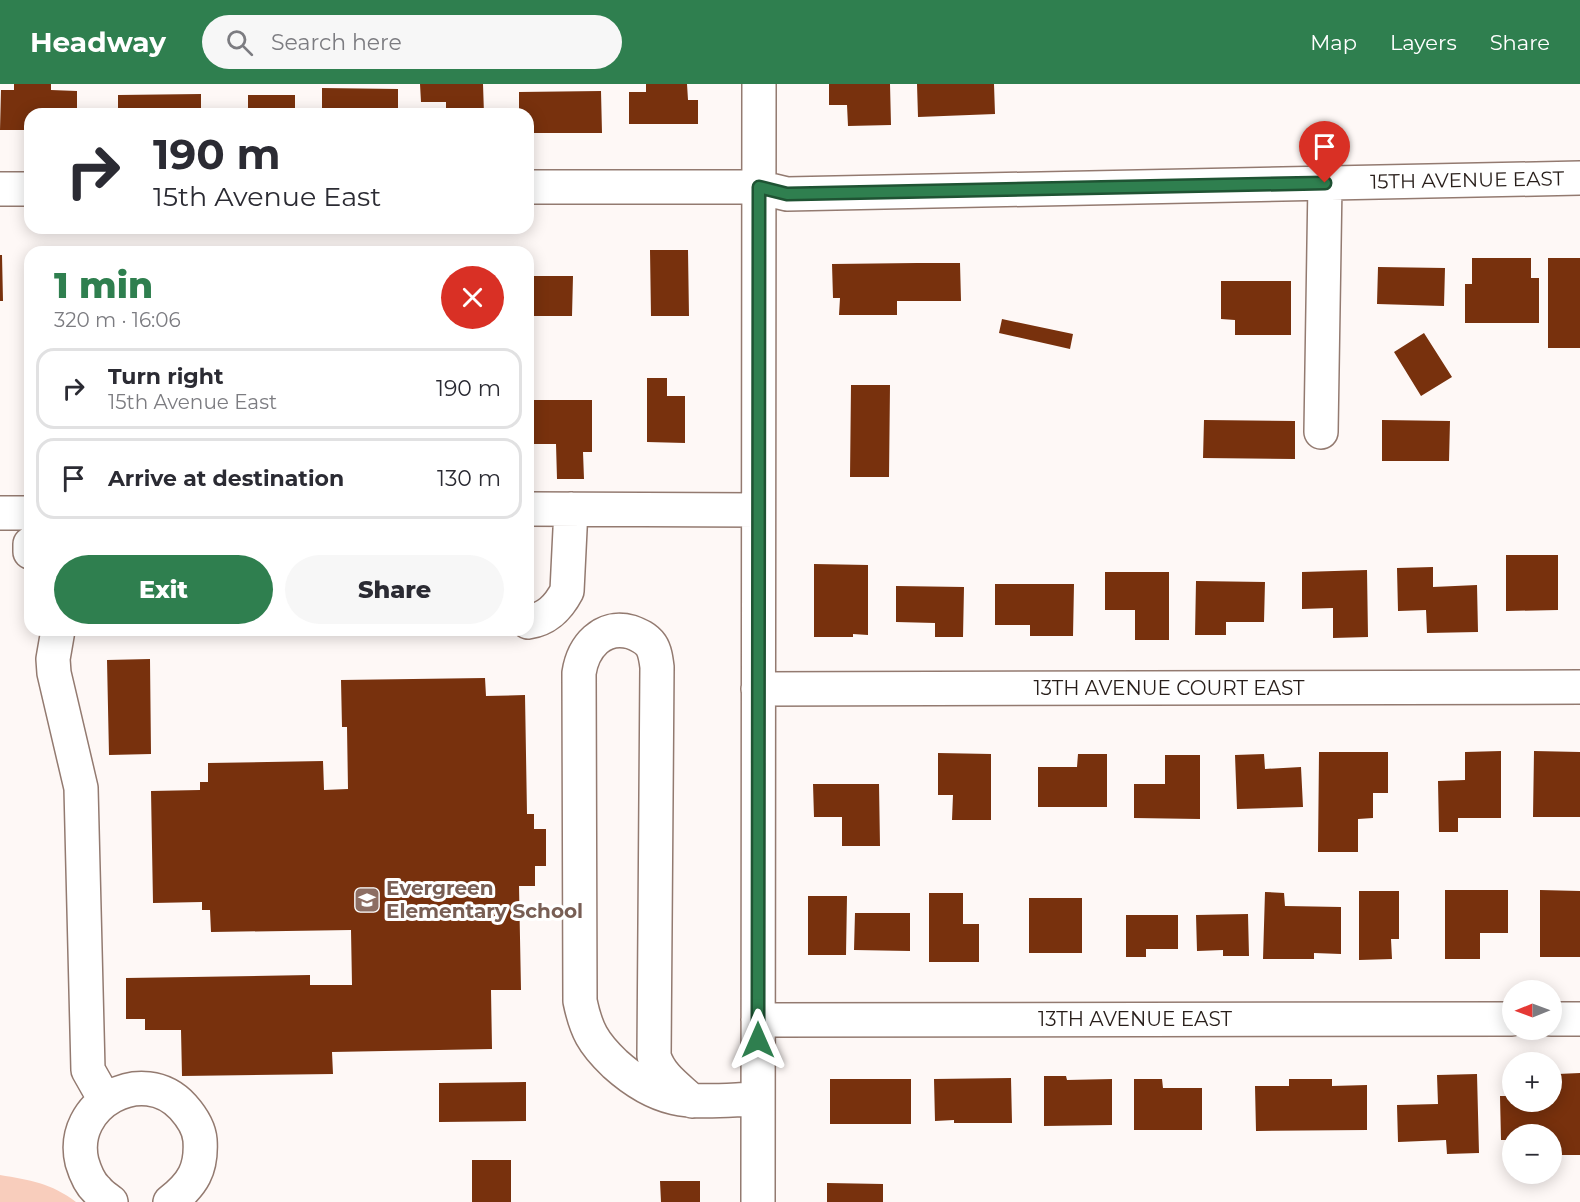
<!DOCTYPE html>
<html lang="en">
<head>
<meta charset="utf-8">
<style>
	body { margin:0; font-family:Montserrat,sans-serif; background:#f7f7f7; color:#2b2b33; height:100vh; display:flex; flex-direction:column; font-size:22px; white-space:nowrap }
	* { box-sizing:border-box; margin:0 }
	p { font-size:20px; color:#7c7c81 }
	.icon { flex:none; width:33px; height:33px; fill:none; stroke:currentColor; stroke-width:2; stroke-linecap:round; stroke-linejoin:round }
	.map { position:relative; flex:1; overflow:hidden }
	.details { position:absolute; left:24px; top:162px; width:510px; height:390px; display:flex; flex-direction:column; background:#fff; border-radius:18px; box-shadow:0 3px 15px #0003 }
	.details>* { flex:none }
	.banner { position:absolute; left:24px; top:24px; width:510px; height:126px; border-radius:18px; box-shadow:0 3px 15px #0003; background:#fff; color:#2b2b33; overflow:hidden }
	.needle { width:39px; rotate:269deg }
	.buttons { position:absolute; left:1502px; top:896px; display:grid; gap:12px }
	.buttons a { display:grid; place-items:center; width:60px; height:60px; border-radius:50%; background:#fff; box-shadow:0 3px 15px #0003; font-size:30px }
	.pin { position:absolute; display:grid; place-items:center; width:51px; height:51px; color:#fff; margin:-62px -26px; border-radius:50% 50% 50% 0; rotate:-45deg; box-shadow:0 0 6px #0007 }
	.pin .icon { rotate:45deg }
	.me { position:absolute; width:66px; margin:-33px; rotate:0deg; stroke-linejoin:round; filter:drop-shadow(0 0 4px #0008) }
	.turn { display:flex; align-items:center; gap:21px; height:126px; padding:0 30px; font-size:27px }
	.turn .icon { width:78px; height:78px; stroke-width:2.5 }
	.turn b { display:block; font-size:42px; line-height:51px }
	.round { display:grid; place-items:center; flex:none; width:63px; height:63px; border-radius:32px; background:#f7f7f7 }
	.headline { display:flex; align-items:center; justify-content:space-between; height:102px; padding:0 30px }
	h1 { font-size:36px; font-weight:800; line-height:45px; color:#2f7f4f }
	.cta { display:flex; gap:12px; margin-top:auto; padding:12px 30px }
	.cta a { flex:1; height:69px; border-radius:36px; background:#2f7f4f; color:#fff; font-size:24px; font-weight:800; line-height:69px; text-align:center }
	.cta a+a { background:#f7f7f7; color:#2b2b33 }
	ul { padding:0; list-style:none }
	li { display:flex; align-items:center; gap:18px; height:81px; margin:0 12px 9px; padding:0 18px; border:3px solid #e1e1e2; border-radius:18px }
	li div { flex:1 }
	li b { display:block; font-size:22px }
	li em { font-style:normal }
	header { display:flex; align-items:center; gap:36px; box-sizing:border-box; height:84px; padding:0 30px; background:#2f7f4f; color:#fff }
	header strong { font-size:28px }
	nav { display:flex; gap:33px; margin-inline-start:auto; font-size:21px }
	.search { width:420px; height:54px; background:#f7f7f7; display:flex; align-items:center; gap:15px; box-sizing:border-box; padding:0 21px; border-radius:33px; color:#7c7c81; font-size:22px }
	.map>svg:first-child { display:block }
</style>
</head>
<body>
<header>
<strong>Headway</strong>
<div class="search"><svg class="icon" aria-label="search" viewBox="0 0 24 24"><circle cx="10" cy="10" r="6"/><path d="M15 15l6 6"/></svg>Search here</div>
<nav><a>Map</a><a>Layers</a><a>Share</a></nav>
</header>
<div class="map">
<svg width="1580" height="1118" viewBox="0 0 1580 1118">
	<rect width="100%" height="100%" fill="#fef8f6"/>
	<!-- green -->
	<path fill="#f8cdbc" d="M0 1091C30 1096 51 1099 76 1118H0Z"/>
	<!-- building -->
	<path fill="#78310d" d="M14 0H51V6L77 7V30H30V46H0L1 6H14Z
		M420 0H483L484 30H446V18H421Z
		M646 0H687L688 16H698V40H629V8H646Z
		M829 0H890L891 41 848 42 847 21H829Z
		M917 0H994L995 30 918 33Z
		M322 4 398 5V30H322Z
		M601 7 602 49H528V30H519V8Z
		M201 10V30H118V11Z
		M248 11H295V30H248Z
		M650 166H688L689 232H651Z
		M0 171H2L3 217H0Z
		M1472 174H1531V194H1539V239H1465V200H1472Z
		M1548 174H1580V264H1548Z
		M917 179H960L961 217H897V231H839L840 214H833L832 180Z
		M1378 183 1445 184 1444 222 1377 220Z
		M528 192H573L572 232H528Z
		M1221 197H1291V251H1235V236L1221 235Z
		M1002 235 1073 250 1070 265 999 249Z
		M1424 249 1452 293 1421 312 1394 268Z
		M647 294H667V312H685V359L647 358Z
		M851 301H890L889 393H850Z
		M528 316H592V368H583L584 395H557L556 360H528Z
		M1204 336 1295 337V375L1203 374Z
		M1382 336 1450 337 1449 377H1382Z
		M1506 471H1558V526L1506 527Z
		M814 480 868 481V551L853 550V553H814Z
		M1433 483V503L1477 501 1478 548 1427 549 1426 526 1398 527 1397 484Z
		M1367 486 1368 553 1333 554V524L1302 525V488Z
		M1105 488H1169V556H1135V526H1105Z
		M1196 497 1265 498 1264 538H1226V551H1195Z
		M995 500H1074L1073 552H1030V541H995Z
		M896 502 964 503 963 553H935V539L896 538Z
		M150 575 151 670 109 671 107 576Z
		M485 594 486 612 525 611 527 730H534V745H546V782H535V802H519L521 906H491L492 965 332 968 333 990 182 992 181 946H145V935H126V894L310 891V901H352L351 846 211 848 210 826H202V818L153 819 151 707 200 706V698H208V679L323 677 324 706 348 705 347 643H342L341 596Z
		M1501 667V734H1458V748H1439L1438 697 1465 696V668Z
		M1534 667 1580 668V733H1533Z
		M1319 668H1388V709H1373V734L1358 735V768H1318Z
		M938 669 991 670V736H952L953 711H938Z
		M1078 670H1107V723H1038V683H1077Z
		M1264 670 1265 685 1301 683 1303 723 1237 725 1235 671Z
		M1165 671H1200V735L1134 734V700H1165Z
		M813 700H879L880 762H842V733H814Z
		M1445 806H1508V849H1480V875H1445Z
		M1540 806 1580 807V873H1540Z
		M1359 807H1399V855H1391L1392 875 1359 876Z
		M1265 808 1284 809 1285 822 1341 823V870L1314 869V875H1263Z
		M929 809H963V840H979V878H929Z
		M808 812H847L846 871H808Z
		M1029 814H1082V869H1029Z
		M855 829H910V867L854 866Z
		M1248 830 1249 872H1223V866L1197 867 1196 831Z
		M1126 831H1178V865H1146V873H1126Z
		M1580 989V1071H1551V1050H1512V1056H1501L1500 1012H1512V1017H1551V1011H1559L1558 990Z
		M1477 990 1479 1069 1447 1070 1446 1056 1398 1058 1397 1021 1438 1020 1437 991Z
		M1044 992H1066L1067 996 1112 995V1041L1044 1042Z
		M1011 994 1012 1039H954V1036L935 1037 934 995Z
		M830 995H911V1040H830Z
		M1134 995H1162L1163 1004H1202V1046H1134Z
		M1289 995H1332V1002L1367 1001V1046L1256 1047 1255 1002H1289Z
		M526 998V1037L439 1038V999Z
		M472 1076H511V1118H472Z
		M660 1097H700V1118H661Z
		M827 1099 883 1100V1118H827Z"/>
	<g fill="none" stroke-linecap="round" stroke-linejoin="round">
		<!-- minor casing -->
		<g stroke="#937a70" stroke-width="36">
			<path id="minor" d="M528 103H758L787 110 1580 94
				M0 105H30
				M1321 348 1325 99
				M528 425 758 426
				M0 429H30
				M30 460V468
				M528 538C547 535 558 524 567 507L571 425
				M58 546 53 575 54 589 81 704 88 986 105 1016
				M758 605 1580 603
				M1551 935H1580
				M758 936 1512 935
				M692 1017C677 1003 660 992 654 972L657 583C656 575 655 567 651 561 646 554 639 551 631 548 602 540 583 563 579 589L580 917C586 946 593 959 615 980 665 1025 696 1017 758 1015
				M111 1118C106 1114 101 1111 97 1106 89 1099 85 1088 82 1078 68 1020 143 979 183 1023 191 1032 199 1043 200 1056 202 1085 193 1100 170 1118
				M758 1118 759 0"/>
		</g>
		<!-- minor -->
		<use href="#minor" stroke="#fff" stroke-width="33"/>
	</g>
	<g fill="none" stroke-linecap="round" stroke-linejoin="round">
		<!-- route casing -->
		<g stroke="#1f5333" stroke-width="15">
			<path id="route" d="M758 956 759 103 787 110 1325 99"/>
		</g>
		<!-- route -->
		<use href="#route" stroke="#2f7f4f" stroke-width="10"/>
	</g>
	<!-- icons -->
	<defs>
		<g id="school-square" transform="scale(1.35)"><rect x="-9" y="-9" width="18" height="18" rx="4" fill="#8d6e63" stroke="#fff"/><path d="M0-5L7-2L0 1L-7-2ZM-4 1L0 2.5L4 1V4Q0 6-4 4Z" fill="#fff"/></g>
	</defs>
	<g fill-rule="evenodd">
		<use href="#school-square" x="367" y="816"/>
	</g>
	<g text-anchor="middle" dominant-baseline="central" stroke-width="6" stroke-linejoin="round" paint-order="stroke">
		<!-- street labels -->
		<g font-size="20" fill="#281e1a" stroke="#fff">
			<text transform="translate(1467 96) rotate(-1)">15TH AVENUE EAST</text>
			<text x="1169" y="604">13TH AVENUE COURT EAST</text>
			<text x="1135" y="935">13TH AVENUE EAST</text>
		</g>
		<!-- education labels -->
		<g font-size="20" font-weight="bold" fill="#785e54" stroke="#fff" text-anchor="start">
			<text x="386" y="804">Evergreen<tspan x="386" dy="23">Elementary School</tspan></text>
		</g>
	</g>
</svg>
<div class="buttons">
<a><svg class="needle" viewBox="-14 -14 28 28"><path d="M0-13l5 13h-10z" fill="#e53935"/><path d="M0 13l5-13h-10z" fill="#7c7c81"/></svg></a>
<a>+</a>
<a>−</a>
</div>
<div class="pin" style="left:1325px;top:99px;background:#d93025"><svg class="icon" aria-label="arrive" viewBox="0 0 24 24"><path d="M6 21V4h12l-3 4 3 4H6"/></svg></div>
<svg class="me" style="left:758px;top:956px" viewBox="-20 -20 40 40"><path d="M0-17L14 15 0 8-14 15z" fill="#2f7f4f" stroke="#fff" stroke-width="4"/></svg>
<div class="banner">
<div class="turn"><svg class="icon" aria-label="right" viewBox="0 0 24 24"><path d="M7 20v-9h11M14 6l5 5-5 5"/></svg><div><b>190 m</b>15th Avenue East</div></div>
</div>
<section class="details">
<div class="headline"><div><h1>1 min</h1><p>320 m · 16:06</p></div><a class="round" style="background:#d93025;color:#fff"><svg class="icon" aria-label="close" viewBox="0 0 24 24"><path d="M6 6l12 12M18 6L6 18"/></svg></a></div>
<ul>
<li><svg class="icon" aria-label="right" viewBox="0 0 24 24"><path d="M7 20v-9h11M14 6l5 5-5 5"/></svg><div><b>Turn right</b><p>15th Avenue East</p></div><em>190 m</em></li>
<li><svg class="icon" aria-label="arrive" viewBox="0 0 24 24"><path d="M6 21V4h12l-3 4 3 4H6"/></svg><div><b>Arrive at destination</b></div><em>130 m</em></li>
</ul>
<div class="cta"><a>Exit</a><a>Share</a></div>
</section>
</div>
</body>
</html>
